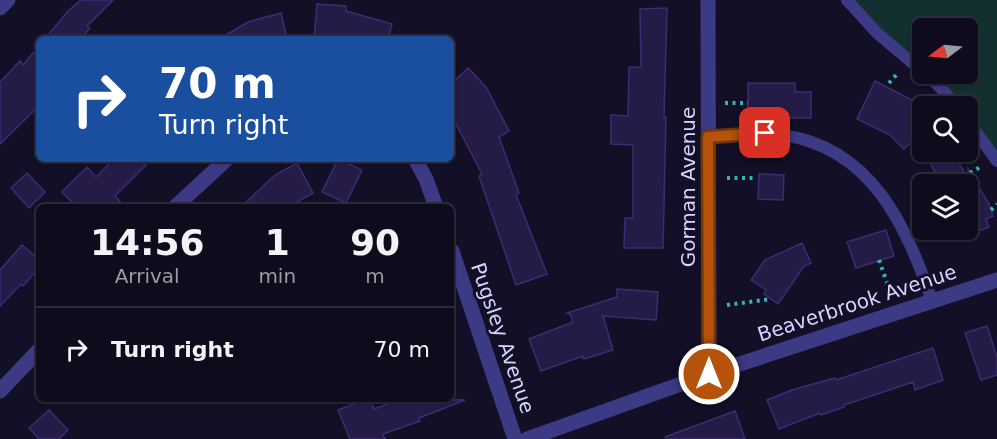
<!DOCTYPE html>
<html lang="en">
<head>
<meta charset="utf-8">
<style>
	body { margin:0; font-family:"DejaVu Sans",sans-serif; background:#1c1929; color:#f1f3f6; height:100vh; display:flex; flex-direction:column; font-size:22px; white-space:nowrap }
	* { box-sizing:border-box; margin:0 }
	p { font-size:20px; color:#9b9ba3 }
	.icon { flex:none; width:33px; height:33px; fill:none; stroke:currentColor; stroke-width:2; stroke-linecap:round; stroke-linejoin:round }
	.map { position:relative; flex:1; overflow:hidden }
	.sheet { position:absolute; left:36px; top:204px; width:418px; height:198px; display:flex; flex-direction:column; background:#0e0b1c; border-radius:9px; box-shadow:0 2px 4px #0004,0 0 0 2px #2e2b3b }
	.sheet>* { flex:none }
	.hud { position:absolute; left:36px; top:36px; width:418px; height:126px; border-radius:9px; box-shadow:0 2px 4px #0004,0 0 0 2px #2e2b3b; background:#1a4fa0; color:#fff; overflow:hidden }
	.needle { width:39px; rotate:254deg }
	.buttons { position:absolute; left:912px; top:18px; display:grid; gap:12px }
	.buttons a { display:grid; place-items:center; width:66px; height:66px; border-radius:9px; background:#0e0b1c; box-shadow:0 2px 4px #0004,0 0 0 2px #2e2b3b; font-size:30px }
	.pin { position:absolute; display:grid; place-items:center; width:51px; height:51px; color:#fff; margin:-26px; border-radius:12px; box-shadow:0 3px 9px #0006 }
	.me { position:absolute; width:66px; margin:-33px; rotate:0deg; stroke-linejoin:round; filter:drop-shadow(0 0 4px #0008) }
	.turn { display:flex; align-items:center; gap:21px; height:126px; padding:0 24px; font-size:27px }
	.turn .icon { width:78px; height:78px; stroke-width:2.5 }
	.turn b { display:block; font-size:42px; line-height:51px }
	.eta { display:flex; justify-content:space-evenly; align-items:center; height:102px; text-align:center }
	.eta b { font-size:36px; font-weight:600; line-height:42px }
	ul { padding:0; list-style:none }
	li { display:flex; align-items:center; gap:18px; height:84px; padding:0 24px; border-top:2px solid #2e2b3b }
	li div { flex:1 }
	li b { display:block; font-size:22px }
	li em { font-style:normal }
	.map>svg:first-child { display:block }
</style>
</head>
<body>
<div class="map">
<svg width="997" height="439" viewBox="0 0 997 439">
	<rect width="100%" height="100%" fill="#130f26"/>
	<!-- green -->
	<path fill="#12302f" d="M847 0H997V161L968 121V106H957L925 74H968V28H922V71Z"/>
	<!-- building -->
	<path fill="#241b47" stroke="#3b2d73" stroke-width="1.5" d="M81 0H113L87 26 90 28 81 39H45L68 11Z
		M317 4 346 6V11L392 24 388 39H314Z
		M667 8 664 117H666L663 248H624L625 218H633V145L611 144V115L628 116 629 67H641L640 9Z
		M281 13 287 39H219L248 22Z
		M39 46V106L0 144V82L20 61 23 65Z
		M468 68 486 87 509 131 499 137 519 193 516 195 547 274 516 285 479 176 482 174 452 116V83Z
		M875 81 912 100 922 110V153L911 142 904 149 890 135 857 119Z
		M748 83H795V92H811V118H778V110L748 111Z
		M945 152H950L955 157 968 178V169L989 204 993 216 986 219 989 227 968 235V184H942L929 161Z
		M114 159H152L115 196 125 207H77L62 192 87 167 96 177Z
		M338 159 362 170 346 203 322 192Z
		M297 163 313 193 288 207H241L275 175Z
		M27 173 45 192 29 208 11 188Z
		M759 174 784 175 783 200 758 199Z
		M886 230 894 256 856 268 847 242Z
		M802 243 811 263 804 266 778 304 764 294 766 290 751 280 765 260Z
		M22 245 39 260V268L23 286 21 284 0 306V270Z
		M617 289 658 292 656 320 603 316 613 350 584 359 583 356 541 371 529 339 573 322 570 314 567 313 617 297Z
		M987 326 997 357V375L981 380 965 333Z
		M933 348 943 380 915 390 913 382 844 405V407L821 415 820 413 779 429 767 400 792 390 835 378 836 380Z
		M367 399H370L374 409 402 399 465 400 419 418 420 421 383 434 385 439H350L338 410Z
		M49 410 68 430 59 439H39L29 428Z
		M735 411 745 439H666L665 437Z"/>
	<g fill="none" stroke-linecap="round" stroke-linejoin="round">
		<!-- path -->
		<path stroke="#2fb8b0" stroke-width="4" stroke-dasharray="3 4.5" stroke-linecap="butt" d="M889 83 898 73
			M725 103H748
			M970 173 982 166
			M727 178H753
			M991 210 997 204
			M879 260 892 297
			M727 305 771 299"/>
		<!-- service -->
		<path stroke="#3d3a85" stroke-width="12" d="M847 0 877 33 922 71
			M925 74 936 83 957 106
			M968 121 997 161
			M708 137C733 134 757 131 782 135 871 147 906 225 932 301"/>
		<!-- minor -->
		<path stroke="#3d3a85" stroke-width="15" d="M708 0 709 374
			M0 8 8 0
			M415 159 426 179 436 207
			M175 207 227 159
			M452 251 515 439
			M0 391 39 350
			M527 439 709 374 997 280"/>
	</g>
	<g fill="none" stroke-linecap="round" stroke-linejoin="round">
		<!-- route casing -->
		<g stroke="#753606" stroke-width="15">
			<path id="route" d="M709 374 708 137 765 133"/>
		</g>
		<!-- route -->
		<use href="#route" stroke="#b45309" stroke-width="10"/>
	</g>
	<g text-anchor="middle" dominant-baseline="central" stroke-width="6" stroke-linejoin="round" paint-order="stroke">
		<!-- street labels -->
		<g font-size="20" fill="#d9d4ff" stroke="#130f26">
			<text transform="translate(688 187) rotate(-90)">Gorman Avenue</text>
			<text transform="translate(857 303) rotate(-18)">Beaverbrook Avenue</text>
			<text transform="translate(503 338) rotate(71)">Pugsley Avenue</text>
		</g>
	</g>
</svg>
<div class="buttons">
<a><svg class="needle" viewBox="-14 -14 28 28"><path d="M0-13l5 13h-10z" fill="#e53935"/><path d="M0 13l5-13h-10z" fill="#9b9ba3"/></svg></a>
<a><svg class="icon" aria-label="search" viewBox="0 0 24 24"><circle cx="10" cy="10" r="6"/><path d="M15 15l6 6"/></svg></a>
<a><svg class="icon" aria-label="layers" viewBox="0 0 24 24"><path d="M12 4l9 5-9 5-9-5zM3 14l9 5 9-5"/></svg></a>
</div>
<div class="pin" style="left:765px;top:133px;background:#d93025"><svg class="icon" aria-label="arrive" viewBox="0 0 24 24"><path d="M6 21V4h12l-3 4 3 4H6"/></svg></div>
<svg class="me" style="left:709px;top:374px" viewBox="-20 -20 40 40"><circle r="17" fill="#b45309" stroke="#fff" stroke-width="3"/><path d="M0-11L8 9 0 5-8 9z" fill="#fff"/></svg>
<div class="hud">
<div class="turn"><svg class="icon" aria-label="right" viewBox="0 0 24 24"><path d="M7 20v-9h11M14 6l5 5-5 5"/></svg><div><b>70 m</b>Turn right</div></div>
</div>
<section class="sheet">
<div class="eta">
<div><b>14:56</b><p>Arrival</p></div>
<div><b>1</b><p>min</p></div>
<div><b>90</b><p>m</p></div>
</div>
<ul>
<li><svg class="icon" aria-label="right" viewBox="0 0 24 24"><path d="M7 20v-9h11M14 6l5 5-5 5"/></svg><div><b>Turn right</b></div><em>70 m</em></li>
</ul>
</section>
</div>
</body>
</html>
